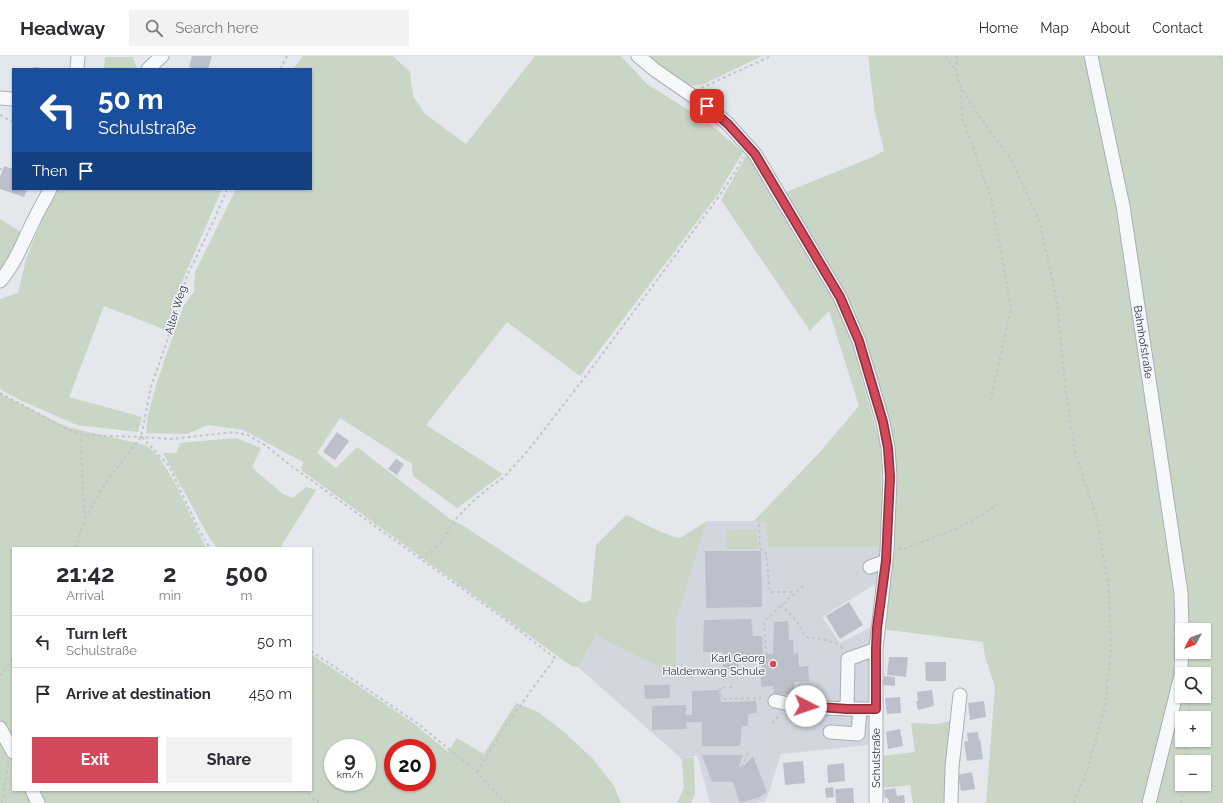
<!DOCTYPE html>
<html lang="en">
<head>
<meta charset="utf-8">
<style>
	body { margin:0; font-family:Raleway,sans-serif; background:#f2f2f3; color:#2b2b33; height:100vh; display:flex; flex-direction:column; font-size:15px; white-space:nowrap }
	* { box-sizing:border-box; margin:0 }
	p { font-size:13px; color:#7c7c81 }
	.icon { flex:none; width:22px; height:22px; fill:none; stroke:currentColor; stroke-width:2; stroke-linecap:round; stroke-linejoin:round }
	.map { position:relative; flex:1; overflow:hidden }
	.side { position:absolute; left:12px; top:491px; width:300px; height:244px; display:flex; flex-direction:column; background:#fff; border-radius:0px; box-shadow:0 1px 3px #0004 }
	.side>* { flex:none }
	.hud { position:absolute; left:12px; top:12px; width:300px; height:122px; border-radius:0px; box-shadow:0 1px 3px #0004; background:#1a4fa0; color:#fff; overflow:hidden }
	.needle { width:26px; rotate:229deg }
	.controls { position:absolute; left:1175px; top:567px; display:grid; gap:8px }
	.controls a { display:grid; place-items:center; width:36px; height:36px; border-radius:0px; background:#fff; box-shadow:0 1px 3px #0004; font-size:20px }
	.speed { position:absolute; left:324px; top:683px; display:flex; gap:8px; font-size:20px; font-weight:700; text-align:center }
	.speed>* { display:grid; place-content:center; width:52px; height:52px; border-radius:50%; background:#fff; box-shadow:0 1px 3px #0004; line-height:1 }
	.speed small { font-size:10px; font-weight:400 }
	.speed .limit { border:6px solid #d22; background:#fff; color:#111 }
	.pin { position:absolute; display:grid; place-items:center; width:34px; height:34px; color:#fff; margin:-17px; border-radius:8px; box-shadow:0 2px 6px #0006 }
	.me { position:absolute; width:44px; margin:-22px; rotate:94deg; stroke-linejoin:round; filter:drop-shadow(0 0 3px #0008) }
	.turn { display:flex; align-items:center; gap:14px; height:84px; padding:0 20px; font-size:18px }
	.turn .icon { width:52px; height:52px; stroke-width:2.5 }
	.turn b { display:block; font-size:28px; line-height:34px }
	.then { display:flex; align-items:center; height:38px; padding:0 20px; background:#0003; gap:8px; font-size:15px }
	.eta { display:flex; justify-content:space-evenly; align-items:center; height:68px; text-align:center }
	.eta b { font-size:24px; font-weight:700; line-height:28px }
	.cta { display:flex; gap:8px; margin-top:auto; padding:8px 20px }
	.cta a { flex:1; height:46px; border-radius:0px; background:#d1495b; color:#fff; font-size:16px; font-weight:700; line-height:46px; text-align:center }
	.cta a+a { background:#f2f2f3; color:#2b2b33 }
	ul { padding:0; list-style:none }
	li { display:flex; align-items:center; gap:12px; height:52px; padding:0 20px; border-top:1px solid #e1e1e2 }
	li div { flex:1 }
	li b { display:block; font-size:15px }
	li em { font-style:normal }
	header { display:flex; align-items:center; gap:24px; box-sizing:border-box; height:56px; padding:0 20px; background:#fff; border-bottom:1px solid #e1e1e2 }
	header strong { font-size:19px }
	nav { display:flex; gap:22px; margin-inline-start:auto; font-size:14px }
	.search { width:280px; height:36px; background:#f2f2f3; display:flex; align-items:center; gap:10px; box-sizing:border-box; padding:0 14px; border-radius:0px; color:#7c7c81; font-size:15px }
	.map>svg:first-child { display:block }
</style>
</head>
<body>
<header>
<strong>Headway</strong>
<div class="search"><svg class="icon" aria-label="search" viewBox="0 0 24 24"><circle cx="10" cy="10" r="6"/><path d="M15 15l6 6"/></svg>Search here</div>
<nav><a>Home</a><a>Map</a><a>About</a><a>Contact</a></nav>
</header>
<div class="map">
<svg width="1223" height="747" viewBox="0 0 1223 747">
	<rect width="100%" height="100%" fill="#e4e7ec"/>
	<!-- built -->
	<path fill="#d2d6de" d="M707 465H765L768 491H883L879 526 822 561 840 587 873 570 870 604 868 661V689L781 698 766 745 757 747H710L697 699 682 703 578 611 596 580 676 619V565Z"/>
	<!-- green -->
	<path fill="#c9d6c5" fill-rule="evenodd" d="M303 0H393L410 16 413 40 425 58 466 88 535 0H621L647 28 709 67 743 96 718 138 580 320 507 266 426 369 503 418 457 452 413 420 412 408 340 362 317 397 336 412 357 391 450 463 462 469 582 547 591 544 596 489 626 459C644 467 661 478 680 482L707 465 676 565V619L596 580 578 611 571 610 301 414 303 406 243 374 208 369 187 378 146 377 148 359 157 326 183 251 194 236 195 216 236 133H311V13H293Z
		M645 0H762L702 29 687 30Z
		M868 0H1223V747H986L995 631 985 600 983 586 881 573 893 433 861 282 784 137 870 102 884 95 875 57ZM1182 574H1204V596H1182ZM1182 618H1204V640H1182ZM1182 662H1204V684H1182ZM1182 706H1204V728H1182Z
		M105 1H133L137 13H104Z
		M747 98 754 107 836 245 849 277 881 391 883 491H768L765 465 753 466 821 395 859 350 829 255 810 275 721 144Z
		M56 133H222L178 235 166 274 104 250 69 341 142 361 138 376 77 369 22 345 0 333V243L18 237 26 204 34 183Z
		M0 163 23 177 0 218Z
		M0 338 67 371 146 389 158 400 173 423 206 492H13V734H311V598L412 666 448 696 457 682 484 698 516 647 538 656 563 675 593 703 614 730 621 747H0ZM333 692H367V726H333ZM393 692H427V726H393Z
		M236 382 261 392 252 412 283 438 293 442 306 431 316 434 280 492H218L210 483 163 397H176L180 387Z
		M757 473V493H726V474Z
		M951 665 945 723V747H913L910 729 882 732 881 700 915 696 911 667 936 668Z
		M694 701 695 737 691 747H677L684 732 682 703Z"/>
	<!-- building -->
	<path fill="#bbc0ca" d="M192 0H212L208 13H195L189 11Z
		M33 11 44 12V13H33Z
		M4 110 13 113V133H27L24 141 0 133V121Z
		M337 376 349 385 335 404 323 396Z
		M396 403 404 408 397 419 388 413Z
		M705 495H761L762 551 706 552Z
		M849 546 863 569 840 583 826 560Z
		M751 563 753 580H762L763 598H773L774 566 788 565 789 584H793L794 598 798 597 799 611 808 610 809 625 794 626 795 638 774 639 773 630 761 631V606H753V602H739L738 613H723V596H703L704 564Z
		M889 601H908L906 621 887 619Z
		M925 606H946V625H926Z
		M884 620 895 621V630L883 629Z
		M644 629H670V642L645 643Z
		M719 634 721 646 756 645 757 657 748 658V670H742L740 690H702V666H686L687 673 652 674V650L686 649V659H692V635Z
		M932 634 934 650 918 654 916 645H918L917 636Z
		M900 641 901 657 887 658 885 642Z
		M984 645 986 661 970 664 968 647Z
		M900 673 903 690 888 693 886 676Z
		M978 676 979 684 980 683 983 703 967 705 964 686 968 685 967 677Z
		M702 699H743L739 711 744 710 753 700 767 736 756 743V742L740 747 733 726H712Z
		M803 705 805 727 785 729 783 707Z
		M844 707 845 725 828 727 827 709Z
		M972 716 975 733 961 735 958 719Z
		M833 731 834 741 826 742 825 732Z
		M853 732 854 747H836L835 733Z
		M895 732 897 740 904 739 905 747H889L888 742H885L884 734Z"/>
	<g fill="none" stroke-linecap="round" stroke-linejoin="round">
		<!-- minor casing -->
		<g stroke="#a9aeb7" stroke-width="15">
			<path id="minor" d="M638 0 655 14 707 50 728 68 755 98 840 241 859 285 883 366 888 392 890 421 887 495 876 593V747
				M1091 0 1123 150 1181 537 1182 574
				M77 13 78 0
				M148 13 162 0
				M0 42 13 43
				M0 225C15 208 23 186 33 166 38 155 45 144 50 133
				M870 511 886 505
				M775 645C808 653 843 653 876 653
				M847 653 848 603 876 593
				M0 672 13 696
				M830 676 858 678 860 653
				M32 734 38 747
				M951 747 952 711 960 639
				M1149 747 1181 619 1182 583"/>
		</g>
		<!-- path -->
		<path stroke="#c2c5cb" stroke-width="2" stroke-dasharray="3 3" stroke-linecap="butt" d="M945 0 955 14
			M957 0 956 15 961 32 979 60 1011 103 1040 167 1057 246 1065 329 1075 396 1097 463 1109 534 1111 593 1105 651 1086 718 1073 747
			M1219 0 1223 8
			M280 13 287 0
			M701 32 771 0
			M961 33 962 60 992 146 1011 253 990 347
			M0 59 13 66
			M0 114 1 112
			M0 337 61 370 82 379 141 381 171 383 234 376 248 379 265 389 290 409 503 562 555 602 506 669 477 716
			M142 381 169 410 199 474 210 492
			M85 463 104 429 141 381 151 331 166 288 187 220 215 162 227 133
			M759 468 760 492 766 497 770 536H794
			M75 492 85 463 81 400 82 379
			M898 493 906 492 954 474 990 454 997 448
			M420 502 432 495 443 484 455 464 471 447 486 434 503 422 526 397 589 316 720 139 735 116 743 101
			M780 549C792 558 799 567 805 581 815 582 837 584 843 593
			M311 595 417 667 477 716 505 747
			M762 612H767L764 565 804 529
			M0 620 13 602
			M732 631 720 632 722 643 761 642
			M1188 662 1190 640
			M772 667 781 657
			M1185 706 1187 684
			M742 711 749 694
			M303 734 319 747
			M2 747 9 705
			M1181 747 1184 728"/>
		<!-- minor -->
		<use href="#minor" stroke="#f7f8fa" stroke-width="13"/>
	</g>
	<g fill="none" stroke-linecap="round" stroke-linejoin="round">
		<!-- route casing -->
		<g stroke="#882f3b" stroke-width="10">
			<path id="route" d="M707 50 728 68 755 98 840 241 859 285 883 366 888 392 890 421 886 505 877 572 876 593V653H847L806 650"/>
		</g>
		<!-- route -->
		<use href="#route" stroke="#d1495b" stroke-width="7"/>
	</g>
	<!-- markers -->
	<circle fill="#d1495b" stroke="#f4f6f9" stroke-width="1.5" cx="773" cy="608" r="4"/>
	<g text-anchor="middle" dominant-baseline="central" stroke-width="3" stroke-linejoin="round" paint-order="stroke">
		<!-- street labels -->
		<g font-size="11" fill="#2b3445" stroke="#f4f6f9">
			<text transform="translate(176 254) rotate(-73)">Alter Weg</text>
			<text transform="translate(1143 286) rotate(81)">Bahnhofstraße</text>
			<text transform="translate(876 702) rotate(-90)">Schulstraße</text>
		</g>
		<!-- poi labels -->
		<g font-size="11" fill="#2b3445" stroke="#f4f6f9" text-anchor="end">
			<text x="765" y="602">Karl Georg<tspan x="765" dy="13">Haldenwang Schule</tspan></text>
		</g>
	</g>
</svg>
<div class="controls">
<a><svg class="needle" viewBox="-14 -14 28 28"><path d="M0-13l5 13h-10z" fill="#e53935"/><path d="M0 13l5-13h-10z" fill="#7c7c81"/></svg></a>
<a><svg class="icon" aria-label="search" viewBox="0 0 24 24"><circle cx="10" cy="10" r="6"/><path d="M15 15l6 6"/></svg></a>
<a>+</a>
<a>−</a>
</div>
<div class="speed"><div>9<small>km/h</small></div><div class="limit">20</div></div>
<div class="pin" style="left:707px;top:50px;background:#d93025"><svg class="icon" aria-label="arrive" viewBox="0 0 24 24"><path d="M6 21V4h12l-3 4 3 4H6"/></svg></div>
<svg class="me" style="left:806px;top:650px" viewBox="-20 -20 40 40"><circle r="19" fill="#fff"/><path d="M0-13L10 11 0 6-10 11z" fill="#d1495b"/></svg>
<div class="hud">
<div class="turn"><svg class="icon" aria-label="left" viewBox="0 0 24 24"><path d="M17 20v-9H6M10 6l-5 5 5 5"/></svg><div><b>50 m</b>Schulstraße</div></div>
<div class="then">Then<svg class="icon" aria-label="arrive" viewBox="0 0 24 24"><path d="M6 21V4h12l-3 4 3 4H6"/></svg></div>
</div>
<section class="side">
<div class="eta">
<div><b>21:42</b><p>Arrival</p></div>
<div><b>2</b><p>min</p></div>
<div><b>500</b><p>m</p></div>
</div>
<ul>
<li><svg class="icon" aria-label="left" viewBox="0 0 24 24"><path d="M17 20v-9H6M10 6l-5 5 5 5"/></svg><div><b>Turn left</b><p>Schulstraße</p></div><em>50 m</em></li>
<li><svg class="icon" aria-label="arrive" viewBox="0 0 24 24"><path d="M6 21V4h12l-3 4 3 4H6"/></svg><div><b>Arrive at destination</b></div><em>450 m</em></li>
</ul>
<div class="cta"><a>Exit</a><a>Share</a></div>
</section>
</div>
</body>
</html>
